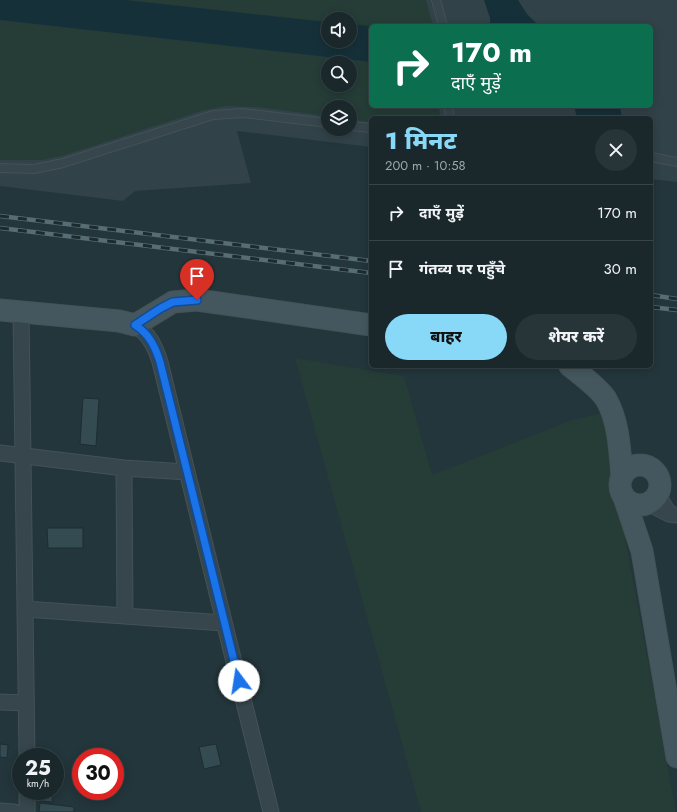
<!DOCTYPE html>
<html lang="hi">
<head>
<meta charset="utf-8">
<style>
	body { margin:0; font-family:Jost,"Noto Sans Devanagari",sans-serif; background:#273438; color:#f1f3f6; height:100vh; display:flex; flex-direction:column; font-size:15px; white-space:nowrap }
	* { box-sizing:border-box; margin:0 }
	p { font-size:13px; color:#9fa6a9 }
	.icon { flex:none; width:22px; height:22px; fill:none; stroke:currentColor; stroke-width:2; stroke-linecap:round; stroke-linejoin:round }
	.map { position:relative; flex:1; overflow:hidden }
	.sheet { position:absolute; left:369px; top:116px; width:284px; height:252px; display:flex; flex-direction:column; background:#1a282c; border-radius:6px; box-shadow:0 2px 10px #0003,0 0 0 1px #384448 }
	.sheet>* { flex:none }
	.top-card { position:absolute; left:369px; top:24px; width:284px; height:84px; border-radius:6px; box-shadow:0 2px 10px #0003,0 0 0 1px #384448; background:#0b6e4f; color:#fff; overflow:hidden }
	.fabs { position:absolute; left:321px; top:12px; display:grid; gap:8px }
	.fabs a { display:grid; place-items:center; width:36px; height:36px; border-radius:50%; background:#1a282c; box-shadow:0 2px 10px #0003,0 0 0 1px #384448; font-size:20px }
	.speed { position:absolute; left:12px; top:748px; display:flex; gap:8px; font-size:20px; font-weight:700; text-align:center }
	.speed>* { display:grid; place-content:center; width:52px; height:52px; border-radius:50%; background:#1a282c; box-shadow:0 2px 10px #0003,0 0 0 1px #384448; line-height:1 }
	.speed small { font-size:10px; font-weight:400 }
	.speed .limit { border:6px solid #d22; background:#fff; color:#111 }
	.pin { position:absolute; display:grid; place-items:center; width:34px; height:34px; color:#fff; margin:-41px -17px; border-radius:50% 50% 50% 0; rotate:-45deg; box-shadow:0 0 4px #0007 }
	.pin .icon { rotate:45deg }
	.me { position:absolute; width:44px; margin:-22px; rotate:346deg; stroke-linejoin:round; filter:drop-shadow(0 0 3px #0008) }
	.turn { display:flex; align-items:center; gap:14px; height:84px; padding:0 16px; font-size:18px }
	.turn .icon { width:52px; height:52px; stroke-width:2.5 }
	.turn b { display:block; font-size:28px; line-height:34px }
	.round { display:grid; place-items:center; flex:none; width:42px; height:42px; border-radius:21px; background:#273438 }
	.overview { display:flex; align-items:center; justify-content:space-between; height:68px; padding:0 16px }
	h1 { font-size:24px; font-weight:800; line-height:30px; color:#87d9f7 }
	.action { display:flex; gap:8px; margin-top:auto; padding:8px 16px }
	.action a { flex:1; height:46px; border-radius:24px; background:#87d9f7; color:#111; font-size:16px; font-weight:800; line-height:46px; text-align:center }
	.action a+a { background:#273438; color:#f1f3f6 }
	ul { padding:0; list-style:none }
	li { display:flex; align-items:center; gap:12px; height:56px; padding:0 16px; border-top:1px solid #384448 }
	li div { flex:1 }
	li b { display:block; font-size:15px }
	li em { font-style:normal }
	.map>svg:first-child { display:block }
</style>
</head>
<body>
<div class="map">
<svg width="677" height="812" viewBox="0 0 677 812">
	<rect width="100%" height="100%" fill="#23363b"/>
	<!-- airport -->
	<path fill="#314248" fill-rule="evenodd" d="M0 0H677V182L651 179V118H371V147L237 131 251 183 135 191 123 201 0 186ZM328 19H350V41H328ZM371 26H651V106H371ZM328 63H350V85H328ZM328 107H350V129H328Z"/>
	<!-- green -->
	<path fill="#253c37" fill-rule="evenodd" d="M126 0H426L433 26H371L350 24V19H328V22Z
		M0 20 371 62V106H439L440 118H371V122L350 119V107H328V116L257 107 226 106 201 111 65 155 42 160H0ZM328 63H350V85H328Z
		M295 358 404 376 432 475 572 420 602 413 676 812H421Z"/>
	<!-- water -->
	<path fill="#163039" d="M0 0H126L328 22V41H350V24L371 26V62L0 20Z
		M484 0H518L527 14 539 26H490V18Z
		M574 106H620L622 118H577Z"/>
	<!-- building -->
	<path fill="#354b52" stroke="#1e2d32" d="M83 398 99 399 96 446 80 444Z
		M47 528H83V548H48Z
		M0 744 8 745 7 758 0 757Z
		M216 744 221 765 204 769 199 747Z
		M35 791H53L52 802 34 800Z
		M40 803 74 807V812H39Z"/>
	<g fill="none" stroke-linecap="round" stroke-linejoin="round">
		<!-- lane casing -->
		<g stroke="#435257" stroke-width="10">
			<path id="lane" d="M436 0 443 26
				M448 106 450 118
				M350 126 371 128
				M651 157 677 162
				M0 168 34 169 63 163 213 115 243 113 328 123"/>
		</g>
		<!-- street casing -->
		<g stroke="#435257" stroke-width="17">
			<path id="street" d="M21 312 27 757
				M135 325C149 334 155 346 160 362L271 812
				M0 453 124 468 187 472
				M124 468 125 616
				M658 495 669 514
				M648 503 669 514 677 515
				M25 609 224 623
				M0 702 26 703
				M27 791V812
				M0 811 14 812"/>
		</g>
		<!-- secondary casing -->
		<g stroke="#435257" stroke-width="23">
			<path id="secondary" d="M0 310 119 321 135 325 173 302 197 300 371 325
				M570 366C580 374 599 388 606 399 619 421 620 453 622 477
				M620 485a20 20 0 1 1 40 0a20 20 0 1 1-40 0Z
				M624 497 642 551 677 757"/>
		</g>
		<!-- lane -->
		<use href="#lane" stroke="#37464c" stroke-width="8"/>
		<!-- street -->
		<use href="#street" stroke="#37464c" stroke-width="15"/>
		<!-- secondary -->
		<use href="#secondary" stroke="#45575e" stroke-width="21"/>
		<!-- rail casing -->
		<g stroke="#586c73" stroke-width="4.5">
			<path id="rail" d="M0 216 371 261
				M0 228 371 273
				M651 295 677 299
				M651 307 677 310"/>
		</g>
		<!-- rail -->
		<use href="#rail" stroke="#1c2b30" stroke-width="3" stroke-dasharray="9" stroke-linecap="butt"/>
	</g>
	<g fill="none" stroke-linecap="round" stroke-linejoin="round">
		<!-- route casing -->
		<g stroke="#114b97" stroke-width="10">
			<path id="route" d="M197 300 173 302 161 308 135 325C149 334 155 346 160 362L239 681"/>
		</g>
		<!-- route -->
		<use href="#route" stroke="#1a73e8" stroke-width="7"/>
	</g>
</svg>
<div class="fabs">
<a><svg class="icon" aria-label="sound" viewBox="0 0 24 24"><path d="M4 9h4l5-4v14l-5-4H4zM17 9q2 3 0 6"/></svg></a>
<a><svg class="icon" aria-label="search" viewBox="0 0 24 24"><circle cx="10" cy="10" r="6"/><path d="M15 15l6 6"/></svg></a>
<a><svg class="icon" aria-label="layers" viewBox="0 0 24 24"><path d="M12 4l9 5-9 5-9-5zM3 14l9 5 9-5"/></svg></a>
</div>
<div class="speed"><div>25<small>km/h</small></div><div class="limit">30</div></div>
<div class="pin" style="left:197px;top:300px;background:#d93025"><svg class="icon" aria-label="arrive" viewBox="0 0 24 24"><path d="M6 21V4h12l-3 4 3 4H6"/></svg></div>
<svg class="me" style="left:239px;top:681px" viewBox="-20 -20 40 40"><circle r="19" fill="#fff"/><path d="M0-13L10 11 0 6-10 11z" fill="#1a73e8"/></svg>
<div class="top-card">
<div class="turn"><svg class="icon" aria-label="right" viewBox="0 0 24 24"><path d="M7 20v-9h11M14 6l5 5-5 5"/></svg><div><b>170 m</b>दाएँ मुड़ें</div></div>
</div>
<section class="sheet">
<div class="overview"><div><h1>1 मिनट</h1><p>200 m · 10:58</p></div><a class="round"><svg class="icon" aria-label="close" viewBox="0 0 24 24"><path d="M6 6l12 12M18 6L6 18"/></svg></a></div>
<ul>
<li><svg class="icon" aria-label="right" viewBox="0 0 24 24"><path d="M7 20v-9h11M14 6l5 5-5 5"/></svg><div><b>दाएँ मुड़ें</b></div><em>170 m</em></li>
<li><svg class="icon" aria-label="arrive" viewBox="0 0 24 24"><path d="M6 21V4h12l-3 4 3 4H6"/></svg><div><b>गंतव्य पर पहुँचे</b></div><em>30 m</em></li>
</ul>
<div class="action"><a>बाहर</a><a>शेयर करें</a></div>
</section>
</div>
</body>
</html>
